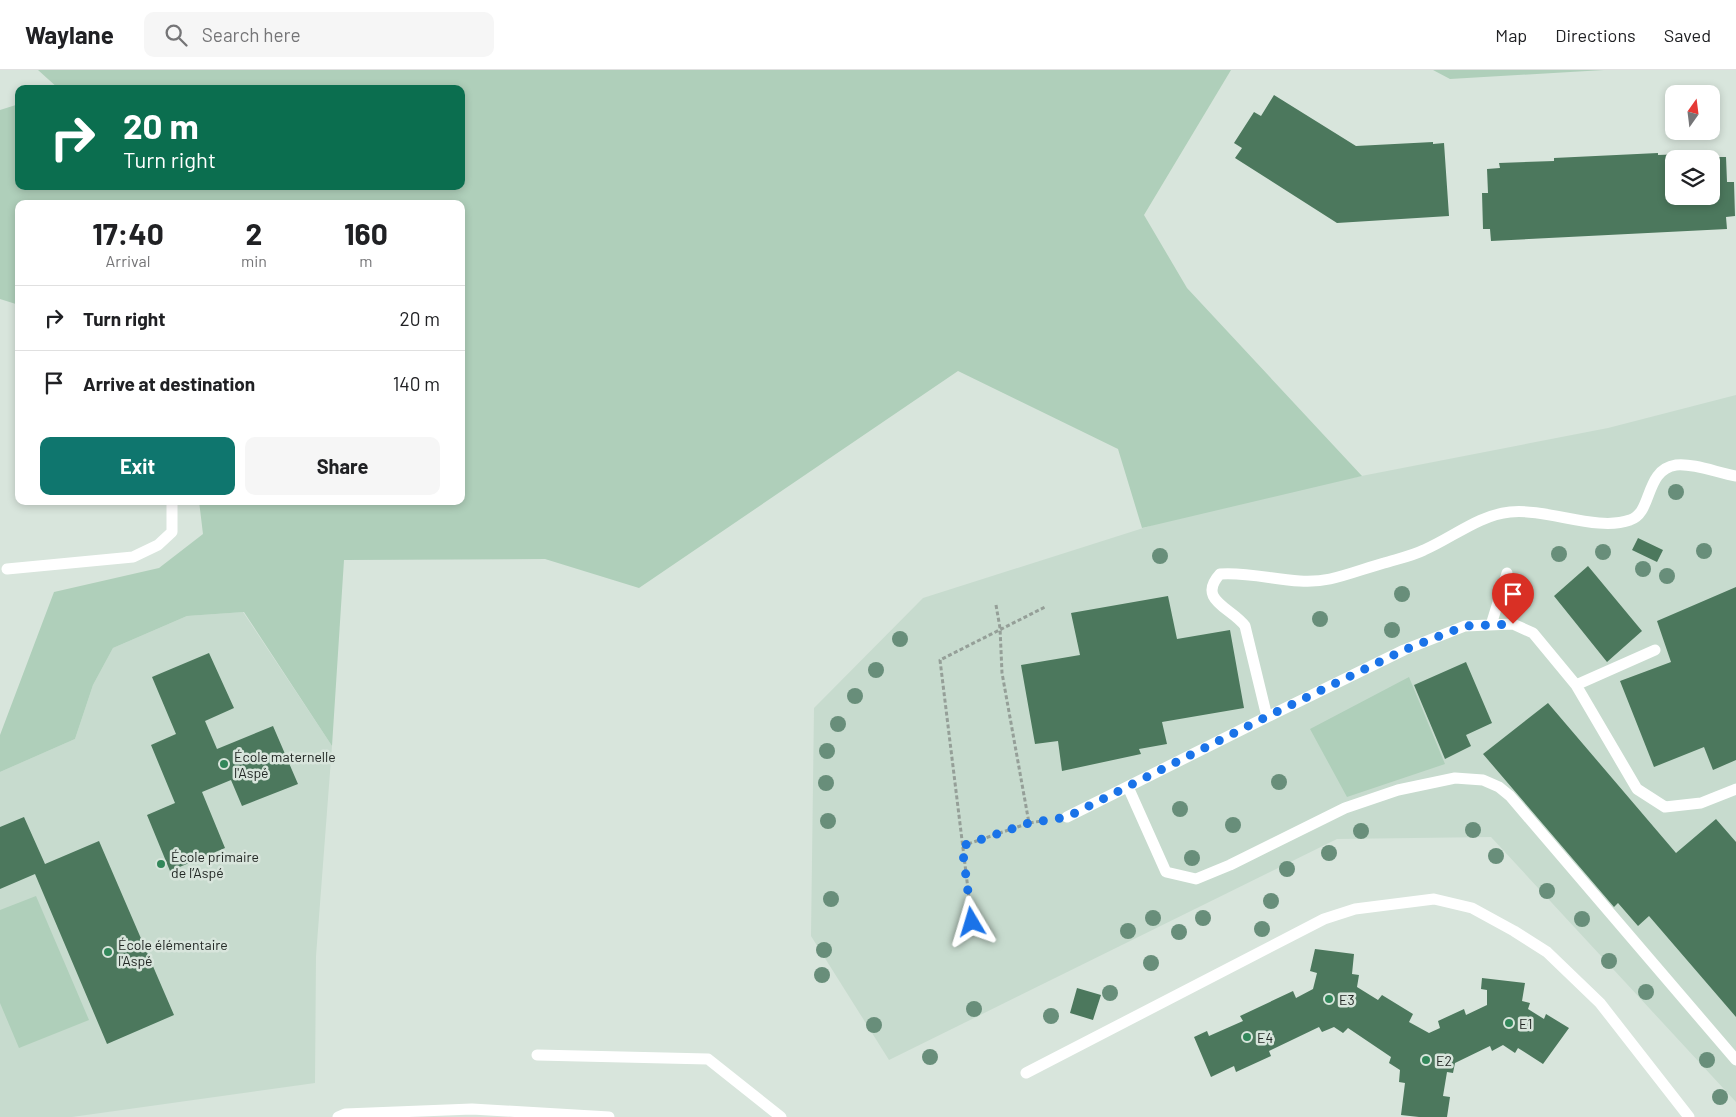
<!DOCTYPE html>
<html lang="en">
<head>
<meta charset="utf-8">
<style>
	body { margin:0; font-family:Barlow,sans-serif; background:#f6f6f6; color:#202124; height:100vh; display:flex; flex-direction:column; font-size:19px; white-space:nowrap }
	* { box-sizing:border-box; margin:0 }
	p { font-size:16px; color:#757577 }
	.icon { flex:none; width:28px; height:28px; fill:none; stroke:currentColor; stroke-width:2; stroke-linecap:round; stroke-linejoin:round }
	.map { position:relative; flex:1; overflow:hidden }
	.sheet { position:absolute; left:15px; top:130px; width:450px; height:305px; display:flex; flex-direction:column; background:#fff; border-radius:10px; box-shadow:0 2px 8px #0003 }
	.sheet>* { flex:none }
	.hud { position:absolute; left:15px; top:15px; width:450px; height:105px; border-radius:10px; box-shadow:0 2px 8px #0003; background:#0b6e4f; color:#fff; overflow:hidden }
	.needle { width:32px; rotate:14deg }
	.buttons { position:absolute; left:1665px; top:15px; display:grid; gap:10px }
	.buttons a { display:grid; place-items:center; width:55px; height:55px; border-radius:10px; background:#fff; box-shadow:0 2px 8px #0003; font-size:25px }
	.pin { position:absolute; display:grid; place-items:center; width:42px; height:42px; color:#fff; margin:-51px -21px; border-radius:50% 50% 50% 0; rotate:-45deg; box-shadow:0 0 5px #0007 }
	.pin .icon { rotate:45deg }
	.me { position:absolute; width:55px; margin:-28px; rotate:353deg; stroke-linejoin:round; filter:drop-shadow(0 0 4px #0008) }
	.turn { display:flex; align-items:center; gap:18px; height:105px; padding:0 25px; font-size:22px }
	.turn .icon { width:65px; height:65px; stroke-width:2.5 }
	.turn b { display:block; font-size:35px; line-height:42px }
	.eta { display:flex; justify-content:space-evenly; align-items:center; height:85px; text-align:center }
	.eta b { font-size:30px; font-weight:700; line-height:35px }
	.cta { display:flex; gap:10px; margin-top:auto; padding:10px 25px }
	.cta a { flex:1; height:58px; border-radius:10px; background:#0f766e; color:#fff; font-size:20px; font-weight:700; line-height:58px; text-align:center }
	.cta a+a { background:#f6f6f6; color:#202124 }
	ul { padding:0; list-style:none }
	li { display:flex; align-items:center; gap:15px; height:65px; padding:0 25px; border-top:1px solid #e0e0e0 }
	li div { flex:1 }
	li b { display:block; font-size:19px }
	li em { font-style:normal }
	header { display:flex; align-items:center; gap:30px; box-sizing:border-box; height:70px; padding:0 25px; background:#fff; border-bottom:1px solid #e0e0e0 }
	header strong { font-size:24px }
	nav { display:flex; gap:28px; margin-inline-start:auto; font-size:18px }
	.search { width:350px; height:45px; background:#f6f6f6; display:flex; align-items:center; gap:12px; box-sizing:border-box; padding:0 18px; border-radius:10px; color:#757577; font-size:19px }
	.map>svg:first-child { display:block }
</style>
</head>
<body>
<header>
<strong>Waylane</strong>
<div class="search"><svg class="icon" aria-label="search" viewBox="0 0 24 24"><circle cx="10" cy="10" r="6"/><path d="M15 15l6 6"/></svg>Search here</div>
<nav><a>Map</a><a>Directions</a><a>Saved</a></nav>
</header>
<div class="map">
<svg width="1736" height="1047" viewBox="0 0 1736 1047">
	<rect width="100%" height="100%" fill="#d8e5dc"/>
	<!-- built -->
	<path fill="#c7dbce" d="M1736 325V1032L1491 767 1337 769 889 990 811 866 814 638 923 528 1222 433 1608 358Z
		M243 542 332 676 316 886 315 1013 72 1047H0V702L75 669 93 615 113 578 187 546Z"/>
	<!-- green -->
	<path fill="#afcfba" d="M38 0H1231L1144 145 1187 218 1362 406 1142 458 1118 379 958 301 639 518 545 489 344 490 332 676 244 542 187 546 113 578 93 615 75 669 0 702V665L54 522 159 498 203 464 199 431H461V134H19V235L0 229V40L19 34V116H461V19H59Z
		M1433 0H1604L1450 9Z
		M1409 607 1445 694 1347 727 1310 659Z
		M36 826 89 950 19 978 0 933V840Z"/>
	<!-- building -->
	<path fill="#4c785d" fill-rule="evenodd" d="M1274 25 1356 76 1433 72V74L1444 73 1449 146 1337 153 1235 88 1242 78 1234 73 1254 42 1261 46Z
		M1658 83V85L1712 83V87H1726L1727 112H1734L1735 146 1726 147 1727 159 1491 171 1490 159H1483L1482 123H1488L1487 99 1500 98 1499 93 1554 91V88ZM1674 89H1711V126H1674Z
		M1638 468 1663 480 1657 492 1632 480Z
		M1588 496 1642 561 1607 592 1554 526Z
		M1736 517V690L1713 700 1704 677 1654 697 1620 611 1671 592 1657 551Z
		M1168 526 1177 569 1230 560 1244 638 1162 652 1167 674 1139 679 1141 684 1062 701 1058 671 1035 674 1021 595 1080 585 1071 543Z
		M209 583 234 638 205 651 217 679 273 656 298 714 242 736 231 710 202 722 225 778 170 801 147 745 175 733 151 675 176 664 152 607Z
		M1466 592 1492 653 1466 665 1471 676 1445 689 1414 615Z
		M1548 633 1676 783 1716 749 1736 772V947L1649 846 1638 856 1618 833 1614 837 1483 684Z
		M24 747 45 794 99 771 174 945 107 974 35 804 0 819V757Z
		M1315 879 1354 884 1352 904 1359 905 1357 917 1378 930 1382 925 1413 944 1409 952 1429 963 1440 958 1438 951 1464 939 1466 945 1487 935V920L1481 919 1482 908 1525 913 1522 931 1530 933 1528 939 1544 949 1546 944 1569 958 1543 994 1518 978 1515 983 1503 975 1492 981 1490 976 1455 993 1453 1003 1447 1002 1443 1026 1450 1027 1447 1047H1419L1401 1045 1405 1013 1399 1012 1400 1000 1389 993 1391 987 1348 958 1343 963 1334 957 1322 962 1319 957 1269 981 1271 986 1236 1002 1234 996 1211 1007 1194 967 1207 961 1209 966 1243 951 1240 946 1293 921 1296 928 1313 919 1317 903 1310 901Z
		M1077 918 1101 925 1093 950 1070 943Z"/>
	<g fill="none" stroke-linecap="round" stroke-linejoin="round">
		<!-- path -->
		<path stroke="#959f98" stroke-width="3" stroke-dasharray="4 2.5" stroke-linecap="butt" d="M996 535 1000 558 1002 603 1029 753
			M962 776 1029 753 1048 750
			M972 852 940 590 1045 537"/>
		<!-- lane -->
		<path stroke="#fff" stroke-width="11" d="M7 499 133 487 158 475 172 462V431
			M1491 555 1507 503
			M1576 615 1655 580
			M1267 647 1245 556C1232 538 1196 530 1220 504 1257 501 1294 517 1330 509 1348 505 1366 498 1384 493 1397 489 1412 486 1424 480 1452 468 1479 445 1510 442 1547 438 1597 462 1630 450 1653 443 1644 400 1676 395 1694 393 1718 403 1736 406
			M1128 717 1166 802 1196 809 1230 795 1345 738 1398 720 1455 708 1483 710 1499 717 1510 726 1736 990
			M1067 747 1267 647 1404 580 1465 556 1513 554 1533 563 1576 615 1637 719 1665 737 1701 733 1736 719
			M537 985 708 989 781 1047
			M1026 1003 1324 849 1355 839 1434 829 1472 838 1514 861 1547 882 1600 933 1689 1047
			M338 1047 345 1044 472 1039 609 1047"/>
	</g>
	<!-- trees -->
	<g fill="#688e7a">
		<circle cx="1676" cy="422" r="8"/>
		<circle cx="1704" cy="481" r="8"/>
		<circle cx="1603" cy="482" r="8"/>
		<circle cx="1559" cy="484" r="8"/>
		<circle cx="1160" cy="486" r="8"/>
		<circle cx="1643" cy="499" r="8"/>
		<circle cx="1667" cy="506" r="8"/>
		<circle cx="1402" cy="524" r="8"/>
		<circle cx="1320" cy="549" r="8"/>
		<circle cx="1392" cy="560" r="8"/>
		<circle cx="900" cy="569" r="8"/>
		<circle cx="876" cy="600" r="8"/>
		<circle cx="855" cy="626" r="8"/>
		<circle cx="838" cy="654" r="8"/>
		<circle cx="827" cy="681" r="8"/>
		<circle cx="1279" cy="712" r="8"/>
		<circle cx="826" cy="713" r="8"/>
		<circle cx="1180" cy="739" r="8"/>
		<circle cx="828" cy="751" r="8"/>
		<circle cx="1233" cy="755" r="8"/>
		<circle cx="1473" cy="760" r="8"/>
		<circle cx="1361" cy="761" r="8"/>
		<circle cx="1329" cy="783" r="8"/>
		<circle cx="1496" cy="786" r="8"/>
		<circle cx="1192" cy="788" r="8"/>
		<circle cx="1287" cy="799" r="8"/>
		<circle cx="1547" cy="821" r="8"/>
		<circle cx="831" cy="829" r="8"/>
		<circle cx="1271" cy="831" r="8"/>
		<circle cx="1153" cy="848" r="8"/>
		<circle cx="1203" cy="848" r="8"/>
		<circle cx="1582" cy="849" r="8"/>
		<circle cx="1262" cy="859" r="8"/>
		<circle cx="1128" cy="861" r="8"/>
		<circle cx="1179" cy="862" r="8"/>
		<circle cx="824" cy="880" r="8"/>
		<circle cx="1609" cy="891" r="8"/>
		<circle cx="1151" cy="893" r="8"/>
		<circle cx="822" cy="905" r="8"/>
		<circle cx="1646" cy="922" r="8"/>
		<circle cx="1110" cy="923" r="8"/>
		<circle cx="974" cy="939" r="8"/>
		<circle cx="1051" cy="946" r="8"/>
		<circle cx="874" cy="955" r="8"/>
		<circle cx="930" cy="987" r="8"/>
		<circle cx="1707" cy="990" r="8"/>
		<circle cx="1720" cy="1027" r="8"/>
	</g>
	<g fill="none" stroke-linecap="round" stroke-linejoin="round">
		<!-- route -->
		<path stroke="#1a73e8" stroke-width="9" stroke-dasharray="0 16.2" d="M972 852 962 776 1029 753 1067 747 1266 647 1404 580 1465 556 1513 554"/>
	</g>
	<!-- markers -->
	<g fill="#32875a" stroke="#d8e5dc" stroke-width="2">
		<circle cx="224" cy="694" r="5"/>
		<circle cx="161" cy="794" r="5"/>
		<circle cx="108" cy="882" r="5"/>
		<circle cx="1329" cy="929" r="5"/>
		<circle cx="1509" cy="953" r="5"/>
		<circle cx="1247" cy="967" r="5"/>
		<circle cx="1426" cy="990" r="5"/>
	</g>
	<g text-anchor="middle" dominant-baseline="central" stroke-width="5" stroke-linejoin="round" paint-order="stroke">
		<!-- poi labels -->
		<g font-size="14" fill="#232825" stroke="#d8e5dc" text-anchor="start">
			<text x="234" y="686">École maternelle<tspan x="234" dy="16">l'Aspé</tspan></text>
			<text x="171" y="786">École primaire<tspan x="171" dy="16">de l’Aspé</tspan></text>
			<text x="118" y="874">École élémentaire<tspan x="118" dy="16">l'Aspé</tspan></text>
			<text x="1339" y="929">E3</text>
			<text x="1519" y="953">E1</text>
			<text x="1257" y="967">E4</text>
			<text x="1436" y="990">E2</text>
		</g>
	</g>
</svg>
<div class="buttons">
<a><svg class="needle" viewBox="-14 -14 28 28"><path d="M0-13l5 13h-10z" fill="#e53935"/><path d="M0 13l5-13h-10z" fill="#757577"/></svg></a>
<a><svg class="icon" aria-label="layers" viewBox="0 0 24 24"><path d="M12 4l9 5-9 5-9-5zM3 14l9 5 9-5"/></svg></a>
</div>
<div class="pin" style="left:1513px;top:554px;background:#d93025"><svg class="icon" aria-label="arrive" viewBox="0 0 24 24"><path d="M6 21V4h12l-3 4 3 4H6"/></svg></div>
<svg class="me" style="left:972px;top:852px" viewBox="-20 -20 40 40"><path d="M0-17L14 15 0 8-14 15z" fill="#1a73e8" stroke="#fff" stroke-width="4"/></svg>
<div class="hud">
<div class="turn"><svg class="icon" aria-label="right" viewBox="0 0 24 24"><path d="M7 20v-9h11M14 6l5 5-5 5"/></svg><div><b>20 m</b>Turn right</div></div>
</div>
<section class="sheet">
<div class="eta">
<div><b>17:40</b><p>Arrival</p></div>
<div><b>2</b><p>min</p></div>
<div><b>160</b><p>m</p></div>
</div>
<ul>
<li><svg class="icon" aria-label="right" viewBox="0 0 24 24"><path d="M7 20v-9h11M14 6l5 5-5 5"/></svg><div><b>Turn right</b></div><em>20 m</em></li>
<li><svg class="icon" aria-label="arrive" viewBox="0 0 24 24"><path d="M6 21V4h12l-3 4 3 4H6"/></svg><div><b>Arrive at destination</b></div><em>140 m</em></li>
</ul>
<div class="cta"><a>Exit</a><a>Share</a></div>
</section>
</div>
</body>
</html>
